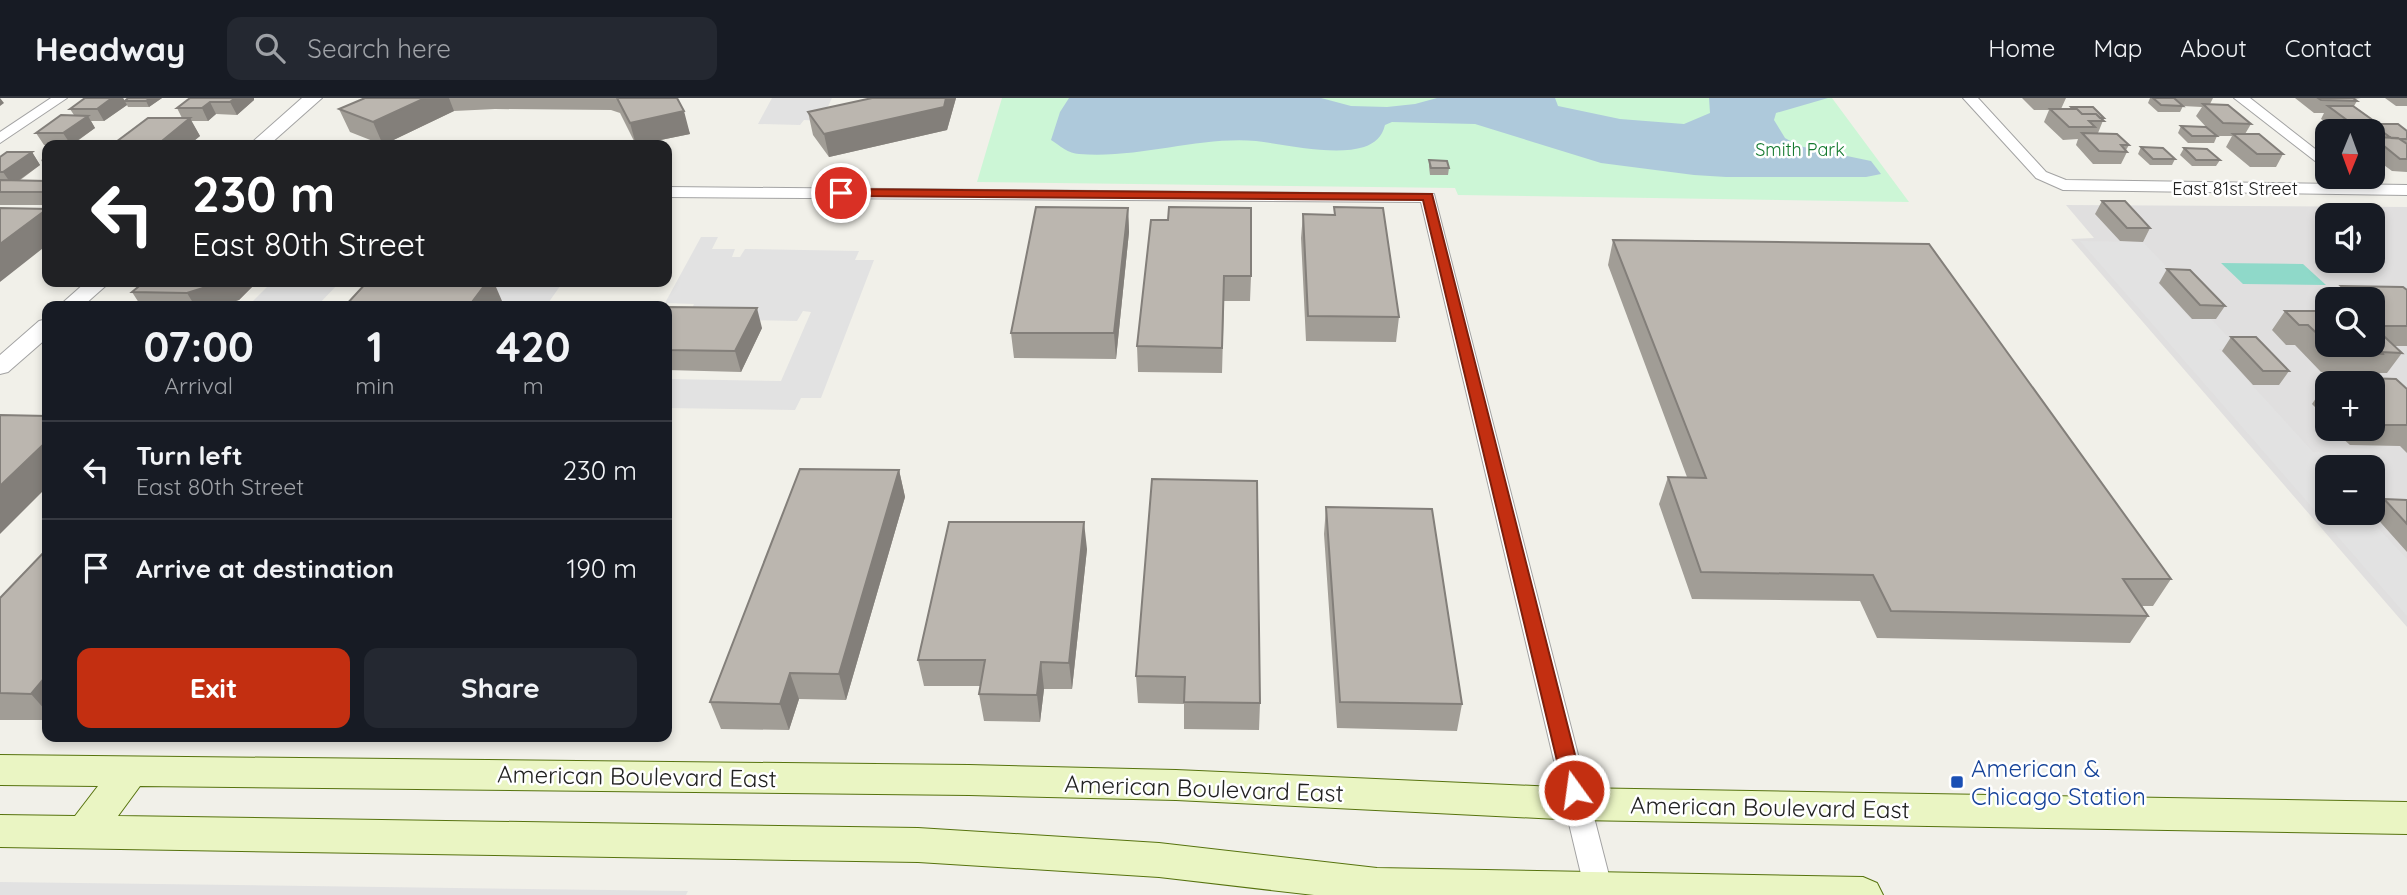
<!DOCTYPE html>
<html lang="en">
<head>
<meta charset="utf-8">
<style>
	body { margin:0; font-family:Quicksand,sans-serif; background:#242831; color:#f1f3f6; height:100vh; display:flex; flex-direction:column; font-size:26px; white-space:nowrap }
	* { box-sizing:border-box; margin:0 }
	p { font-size:23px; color:#9ea1a6 }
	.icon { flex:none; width:38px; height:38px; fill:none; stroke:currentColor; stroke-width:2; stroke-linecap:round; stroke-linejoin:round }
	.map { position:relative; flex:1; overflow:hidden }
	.drawer { position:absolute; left:42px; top:203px; width:630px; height:441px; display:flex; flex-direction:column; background:#171b24; border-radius:14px; box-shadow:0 4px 10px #0003 }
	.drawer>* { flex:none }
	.top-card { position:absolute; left:42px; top:42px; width:630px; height:147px; border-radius:14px; box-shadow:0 4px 10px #0003; background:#202124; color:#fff; overflow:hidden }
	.needle { width:46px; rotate:181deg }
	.buttons { position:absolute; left:2315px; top:21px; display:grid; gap:14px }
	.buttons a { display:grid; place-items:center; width:70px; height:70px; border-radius:14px; background:#171b24; box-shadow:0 4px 10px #0003; font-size:35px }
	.pin { position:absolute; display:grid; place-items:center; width:60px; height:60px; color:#fff; margin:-30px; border:4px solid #fff; border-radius:50%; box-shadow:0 2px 7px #0007 }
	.me { position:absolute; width:77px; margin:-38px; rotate:346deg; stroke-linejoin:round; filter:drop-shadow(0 0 5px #0008) }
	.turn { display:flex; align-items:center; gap:24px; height:147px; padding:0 35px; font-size:32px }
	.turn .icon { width:91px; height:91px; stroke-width:2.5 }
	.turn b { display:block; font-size:49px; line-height:60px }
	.eta { display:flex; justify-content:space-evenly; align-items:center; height:119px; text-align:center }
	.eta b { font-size:42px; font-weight:800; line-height:49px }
	.button { display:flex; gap:14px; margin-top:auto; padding:14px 35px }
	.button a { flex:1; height:80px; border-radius:14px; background:#c32f11; color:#fff; font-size:28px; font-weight:800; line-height:80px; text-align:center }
	.button a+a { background:#242831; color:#f1f3f6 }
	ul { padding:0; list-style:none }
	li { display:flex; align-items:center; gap:21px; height:98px; padding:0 35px; border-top:2px solid #363941 }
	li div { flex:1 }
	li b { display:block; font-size:26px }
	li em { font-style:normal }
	header { display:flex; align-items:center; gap:42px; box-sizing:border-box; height:98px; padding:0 35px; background:#171b24; border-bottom:2px solid #363941 }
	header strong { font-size:33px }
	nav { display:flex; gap:38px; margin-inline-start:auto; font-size:24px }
	.search { width:490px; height:63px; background:#242831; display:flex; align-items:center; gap:18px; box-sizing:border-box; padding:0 24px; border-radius:14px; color:#9ea1a6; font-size:26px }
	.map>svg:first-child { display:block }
</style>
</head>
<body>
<header>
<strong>Headway</strong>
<div class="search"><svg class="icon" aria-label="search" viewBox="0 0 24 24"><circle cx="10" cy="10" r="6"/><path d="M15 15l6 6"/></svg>Search here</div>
<nav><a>Home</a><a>Map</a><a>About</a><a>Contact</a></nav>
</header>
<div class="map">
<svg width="2407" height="797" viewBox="0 0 2407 797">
	<rect width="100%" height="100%" fill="#f1f0e9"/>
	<!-- residential -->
	<path fill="#e0dfdf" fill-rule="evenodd" d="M2066 107 2407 109V529L2071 141 2094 140ZM2328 117H2373V163H2328ZM2328 201H2373V247H2328ZM2328 285H2373V331H2328ZM2328 369H2373V415H2328Z"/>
	<!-- park -->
	<path fill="#ccf6d6" d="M1002 0H1832L1909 104 1458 97 1455 90 977 84Z"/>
	<!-- pitch -->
	<path fill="#8fd9c9" d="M2221 165 2303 166 2326 187 2243 186Z"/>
	<!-- parking -->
	<path fill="#e2e2e2" d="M772 0H832L821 23 804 22 800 27 758 26Z
		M416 42 610 44 607 47H411Z
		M701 139H718L712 151H735L732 159H740L745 151 859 153 855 162H874L821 300H801L795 312 667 310V281L781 283 811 214 803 213 797 223 688 221 694 206 665 205Z
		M2080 143 2143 144 2181 184H2157L2191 221H2211L2239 251H2219L2313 354 2336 355 2350 369H2328V415H2364L2407 461V518Z
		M272 184H340L317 208H248Z
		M500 184H563L546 208H498L486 203Z
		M0 784 688 793 686 797H0Z"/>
	<!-- water -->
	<path fill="#aec9db" d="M1069 0H1321L1351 8 1387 9 1415 6 1437 0H1555L1558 8 1620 21 1684 26 1710 15 1709 0H1828L1776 15 1774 22 1785 40 1799 48 1871 63 1881 76 1866 79H1726L1694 77 1601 65 1475 26 1392 24 1385 27C1382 39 1375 45 1364 49 1335 58 1287 47 1256 43 1200 38 1139 61 1079 56 1069 56 1059 47 1051 42L1060 14Z"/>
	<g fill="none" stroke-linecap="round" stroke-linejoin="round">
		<!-- minor casing -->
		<g stroke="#a3a3a3" stroke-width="2">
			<path id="minor" d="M51 0H67L0 45V34Z
				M1963 0H1978L2046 74 2066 82 2407 87V97L2063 92 2036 80Z
				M2234 0H2250L2328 61V73Z
				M667 89 1434 96 1614 797H1586L1421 104 667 99Z"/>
		</g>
		<!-- tertiary casing -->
		<g stroke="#a3a3a3" stroke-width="2">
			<path id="tertiary" d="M302 0H322L269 47H249Z
				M86 184H110L83 208H59Z
				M47 221V240L8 274 0 276V257L39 223Z"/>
		</g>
		<!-- secondary casing -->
		<g stroke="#57730e" stroke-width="2">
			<path id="secondary" d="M0 657 969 667 1176 672 1577 690 2407 704V736L1577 722 1176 702 969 697 140 688 118 718 918 730 1159 745 1377 770 1863 779 1877 785 1883 797H1314L1159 779 918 764 0 749V717L75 718 98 688 0 687Z"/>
		</g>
		<!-- minor -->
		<use href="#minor" fill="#fff" fill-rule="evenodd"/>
		<!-- tertiary -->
		<use href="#tertiary" fill="#fff" fill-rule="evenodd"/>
		<!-- secondary -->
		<use href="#secondary" fill="#eaf5c3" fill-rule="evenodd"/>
	</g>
	<!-- wall -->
	<path fill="#a19d96" d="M123 0 125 3 128 0H162L149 9H128L127 7 104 23H91L95 30 72 47H44L36 35 74 17 70 11Z
		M190 0H254V2L237 17 216 16 208 23H191L200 38 189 47H112L182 20 177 10Z
		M365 0H677L690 36 636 47 620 15 611 12 495 11 454 13 383 47 350 34 339 11Z
		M872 0H956L947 32 829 59 813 37 808 14Z
		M2022 0H2066L2061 11H2070L2071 9 2104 20 2098 35 2129 47 2126 52 2127 54 2121 66H2093L2076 47 2078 41 2063 42 2044 24 2049 12H2034Z
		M2150 0H2213L2210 6 2251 26 2245 36 2283 56 2276 69H2250L2226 49 2232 38H2217L2214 45H2188L2178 35 2181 28 2207 30 2196 18 2202 9 2183 8 2180 14H2158L2148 5Z
		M2295 0H2361L2354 1 2357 3 2354 8 2379 26 2407 33V74L2392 73 2373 59V33H2338L2321 21 2324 15H2314Z
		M2385 0H2407V8H2396Z
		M2141 49 2175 61 2172 67H2150L2138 56Z
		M2184 50 2220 62 2216 68H2192L2180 57Z
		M32 54 40 67 19 83H47V107H0V59Z
		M47 58V69H45L41 62Z
		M1429 62 1449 70 1448 77H1430L1429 69Z
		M2102 103 2150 130 2143 144 2120 143 2095 116Z
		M1334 109 1399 219 1396 244 1306 243 1301 140 1303 116 1334 117Z
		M1128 110 1129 134 1116 261 1014 260 1011 235Z
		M1151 122 1251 178 1250 203H1224L1222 275 1138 274 1137 248Z
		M1613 142 2171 481 2153 508H2142L2148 518 2130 545 1877 540 1860 503 1692 501 1659 406 1668 379H1687L1608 167Z
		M2167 171 2225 208 2216 221H2192L2159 185Z
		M144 184H257L239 202 219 208H141L132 194Z
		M2341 188 2407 192V248H2395L2402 255 2387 275H2370L2369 276 2321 274 2295 247H2286L2272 232 2285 213H2328V247H2373V201H2332Z
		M667 209 762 230 741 274 667 272Z
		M2231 239 2289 273 2279 287H2253L2222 253Z
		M2365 280 2407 291V355L2400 348 2350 347 2332 331H2373V285H2362Z
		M2326 285H2328V327L2315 316 2318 312 2312 306Z
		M899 372 905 399 846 602 799 601 789 632 721 631 710 604Z
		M1257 383 1260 605 1259 632 1184 631V606L1138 605 1136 578Z
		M2384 401 2407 402V454L2373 416Z
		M1326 409 1462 606 1457 633 1337 630 1324 436Z
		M47 451V622H0V500Z
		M1087 451 1072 591H1044L1040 624 984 623 979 596 981 588H924L918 562Z"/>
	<!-- shaded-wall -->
	<path fill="#837f7a" d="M0 0 4 5 0 8Z
		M112 0H123L127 7 104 23 97 11Z
		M150 0H162L149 9 146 3Z
		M235 0H254V2L237 17 230 4Z
		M425 0H449L454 13 383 47 373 24Z
		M946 0H956L947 32 829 59 824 36Z
		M210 4 216 16 208 23 202 10Z
		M684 13 690 36 636 47 630 25Z
		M88 18 95 30 71 47 63 35Z
		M190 20 200 38 189 47H157Z
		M32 54 40 67 12 87 3 74Z
		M1128 110 1129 134 1116 261 1114 235Z
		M47 111V147L0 184V146Z
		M222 184H257L239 202 219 208H195L187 195Z
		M477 184H500L496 189 502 203 498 208H469Z
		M757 210 762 230 741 274 735 253Z
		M47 343V389L0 436V388Z
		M899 372 905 399 846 602 839 576Z
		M1084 424 1087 451 1072 591 1069 565Z
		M1041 564 1044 591 1040 624 1037 597Z
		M790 575 799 601 789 632 780 606Z
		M47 577V614L31 596Z"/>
	<!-- building -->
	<path fill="#bbb6af" stroke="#837f7a" stroke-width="2" d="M85 0H112L97 11H70Z
		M128 0H150L146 3H125Z
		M190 0H235L230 4H210L202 10H177Z
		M365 0H425L373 24 339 11Z
		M617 0H677L684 13 630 25Z
		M872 0H946L944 9 824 36 808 14Z
		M2153 0H2174L2183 8 2161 7Z
		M2318 0H2353L2357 3 2321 2Z
		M2203 6 2228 7 2251 26 2223 25Z
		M2328 8H2353L2381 28H2355Z
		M2071 9H2093L2104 20H2100L2096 16H2082L2077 11H2073Z
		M2050 11H2077L2082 16H2096L2104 23H2089L2095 29H2069Z
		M61 17 88 18 63 35H36Z
		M148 20H190L157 47H112Z
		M2379 26H2398L2407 33V41L2391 40 2379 31 2381 28Z
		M2181 28 2206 29 2217 38H2192Z
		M2082 35 2117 36 2129 47H2121L2127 54 2099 53Z
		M2233 36H2259L2283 56H2257Z
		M2373 39 2398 40 2407 46V61H2400Z
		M2141 49 2163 50 2175 61H2153Z
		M2184 50 2207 51 2220 62H2196Z
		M7 54H32L3 74H0V59Z
		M1429 62 1447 63 1449 70H1431Z
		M0 82 47 83V94H0Z
		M2102 103H2125L2150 130H2127Z
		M1036 109 1128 110 1114 235H1011Z
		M1169 109 1251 110V178H1224L1222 250 1137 248 1151 122H1168Z
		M1334 109 1383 110 1399 219 1308 218 1303 116 1335 117Z
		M0 110 47 111 0 146Z
		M1613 142 1929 146 2171 481H2123L2148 518 1891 513 1873 477 1701 474 1668 379 1706 380Z
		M2167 171 2190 172 2225 208 2200 207Z
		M144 184H222L187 195 132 194Z
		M367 184H487L469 208H345Z
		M2341 188 2403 189 2407 192V228H2373V201H2356Z
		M667 209 757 210 735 253 667 252Z
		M2285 213H2328V246L2308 227H2299Z
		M2373 228 2402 255 2382 254 2383 256 2335 254 2328 247H2373Z
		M2231 239H2256L2289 273H2263Z
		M2365 280 2396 281 2407 291V327H2373V285H2370Z
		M0 317 47 318V343L0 388Z
		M800 371 899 372 839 576 790 575 780 606 710 604Z
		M1152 381 1257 383 1260 605 1184 604 1185 579 1136 578Z
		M2384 401 2407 402V426Z
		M1326 409 1432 411 1462 606 1340 604Z
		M949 424H1084L1069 565 1041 564 1037 597 979 596 985 562H918Z
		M47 451V577L31 596 0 595V500Z"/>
	<!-- route -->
	<path fill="#c32f11" stroke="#7f1f0b" stroke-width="2" d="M841 91 1432 96 1584 692 1581 698 1574 701 1567 698 1564 692 1423 102 836 98V93Z"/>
	<!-- markers -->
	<rect fill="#1a4fb4" stroke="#fff" stroke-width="2.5" x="1950" y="677" width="14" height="14" rx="3.5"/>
	<g text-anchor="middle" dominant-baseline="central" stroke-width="5" stroke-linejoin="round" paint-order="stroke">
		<!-- far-park labels -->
		<g font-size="18" fill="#157a2f" stroke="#fff">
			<text x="1800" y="51">Smith Park</text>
		</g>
		<!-- far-street labels -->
		<g font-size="18" fill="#222" stroke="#fff">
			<text x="2235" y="90">East 81st Street</text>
		</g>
		<!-- near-transit labels -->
		<g font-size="24" fill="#164399" stroke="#fff" text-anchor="start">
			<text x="1971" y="670">American &amp;<tspan x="1971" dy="28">Chicago Station</tspan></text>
		</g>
		<!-- near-street labels -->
		<g font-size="24" fill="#222" stroke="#fff">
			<text transform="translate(637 678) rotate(1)">American Boulevard East</text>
			<text transform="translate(1204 690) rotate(2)">American Boulevard East</text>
			<text transform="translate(1770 709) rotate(1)">American Boulevard East</text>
		</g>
	</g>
</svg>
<div class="buttons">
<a><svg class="needle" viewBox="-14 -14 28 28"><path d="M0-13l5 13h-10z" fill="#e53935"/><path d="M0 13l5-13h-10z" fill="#9ea1a6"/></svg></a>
<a><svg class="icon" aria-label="sound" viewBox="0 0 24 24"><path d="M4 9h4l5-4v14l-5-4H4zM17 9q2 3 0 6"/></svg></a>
<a><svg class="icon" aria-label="search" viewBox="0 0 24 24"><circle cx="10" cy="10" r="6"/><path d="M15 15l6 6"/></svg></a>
<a>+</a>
<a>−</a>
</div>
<div class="pin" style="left:841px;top:95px;background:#d93025"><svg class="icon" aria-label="arrive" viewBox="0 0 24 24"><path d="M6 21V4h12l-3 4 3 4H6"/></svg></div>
<svg class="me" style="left:1574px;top:692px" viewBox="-20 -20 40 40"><circle r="17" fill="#c32f11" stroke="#fff" stroke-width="3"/><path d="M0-11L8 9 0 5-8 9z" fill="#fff"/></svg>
<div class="top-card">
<div class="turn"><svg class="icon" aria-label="left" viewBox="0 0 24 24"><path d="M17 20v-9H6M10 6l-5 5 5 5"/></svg><div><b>230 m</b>East 80th Street</div></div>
</div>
<section class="drawer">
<div class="eta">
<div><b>07:00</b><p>Arrival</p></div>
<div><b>1</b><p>min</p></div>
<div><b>420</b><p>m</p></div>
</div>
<ul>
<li><svg class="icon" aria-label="left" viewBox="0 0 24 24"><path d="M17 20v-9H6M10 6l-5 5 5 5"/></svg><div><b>Turn left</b><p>East 80th Street</p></div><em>230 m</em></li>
<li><svg class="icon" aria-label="arrive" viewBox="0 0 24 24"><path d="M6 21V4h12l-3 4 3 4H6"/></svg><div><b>Arrive at destination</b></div><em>190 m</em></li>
</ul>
<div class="button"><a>Exit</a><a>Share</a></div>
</section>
</div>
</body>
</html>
